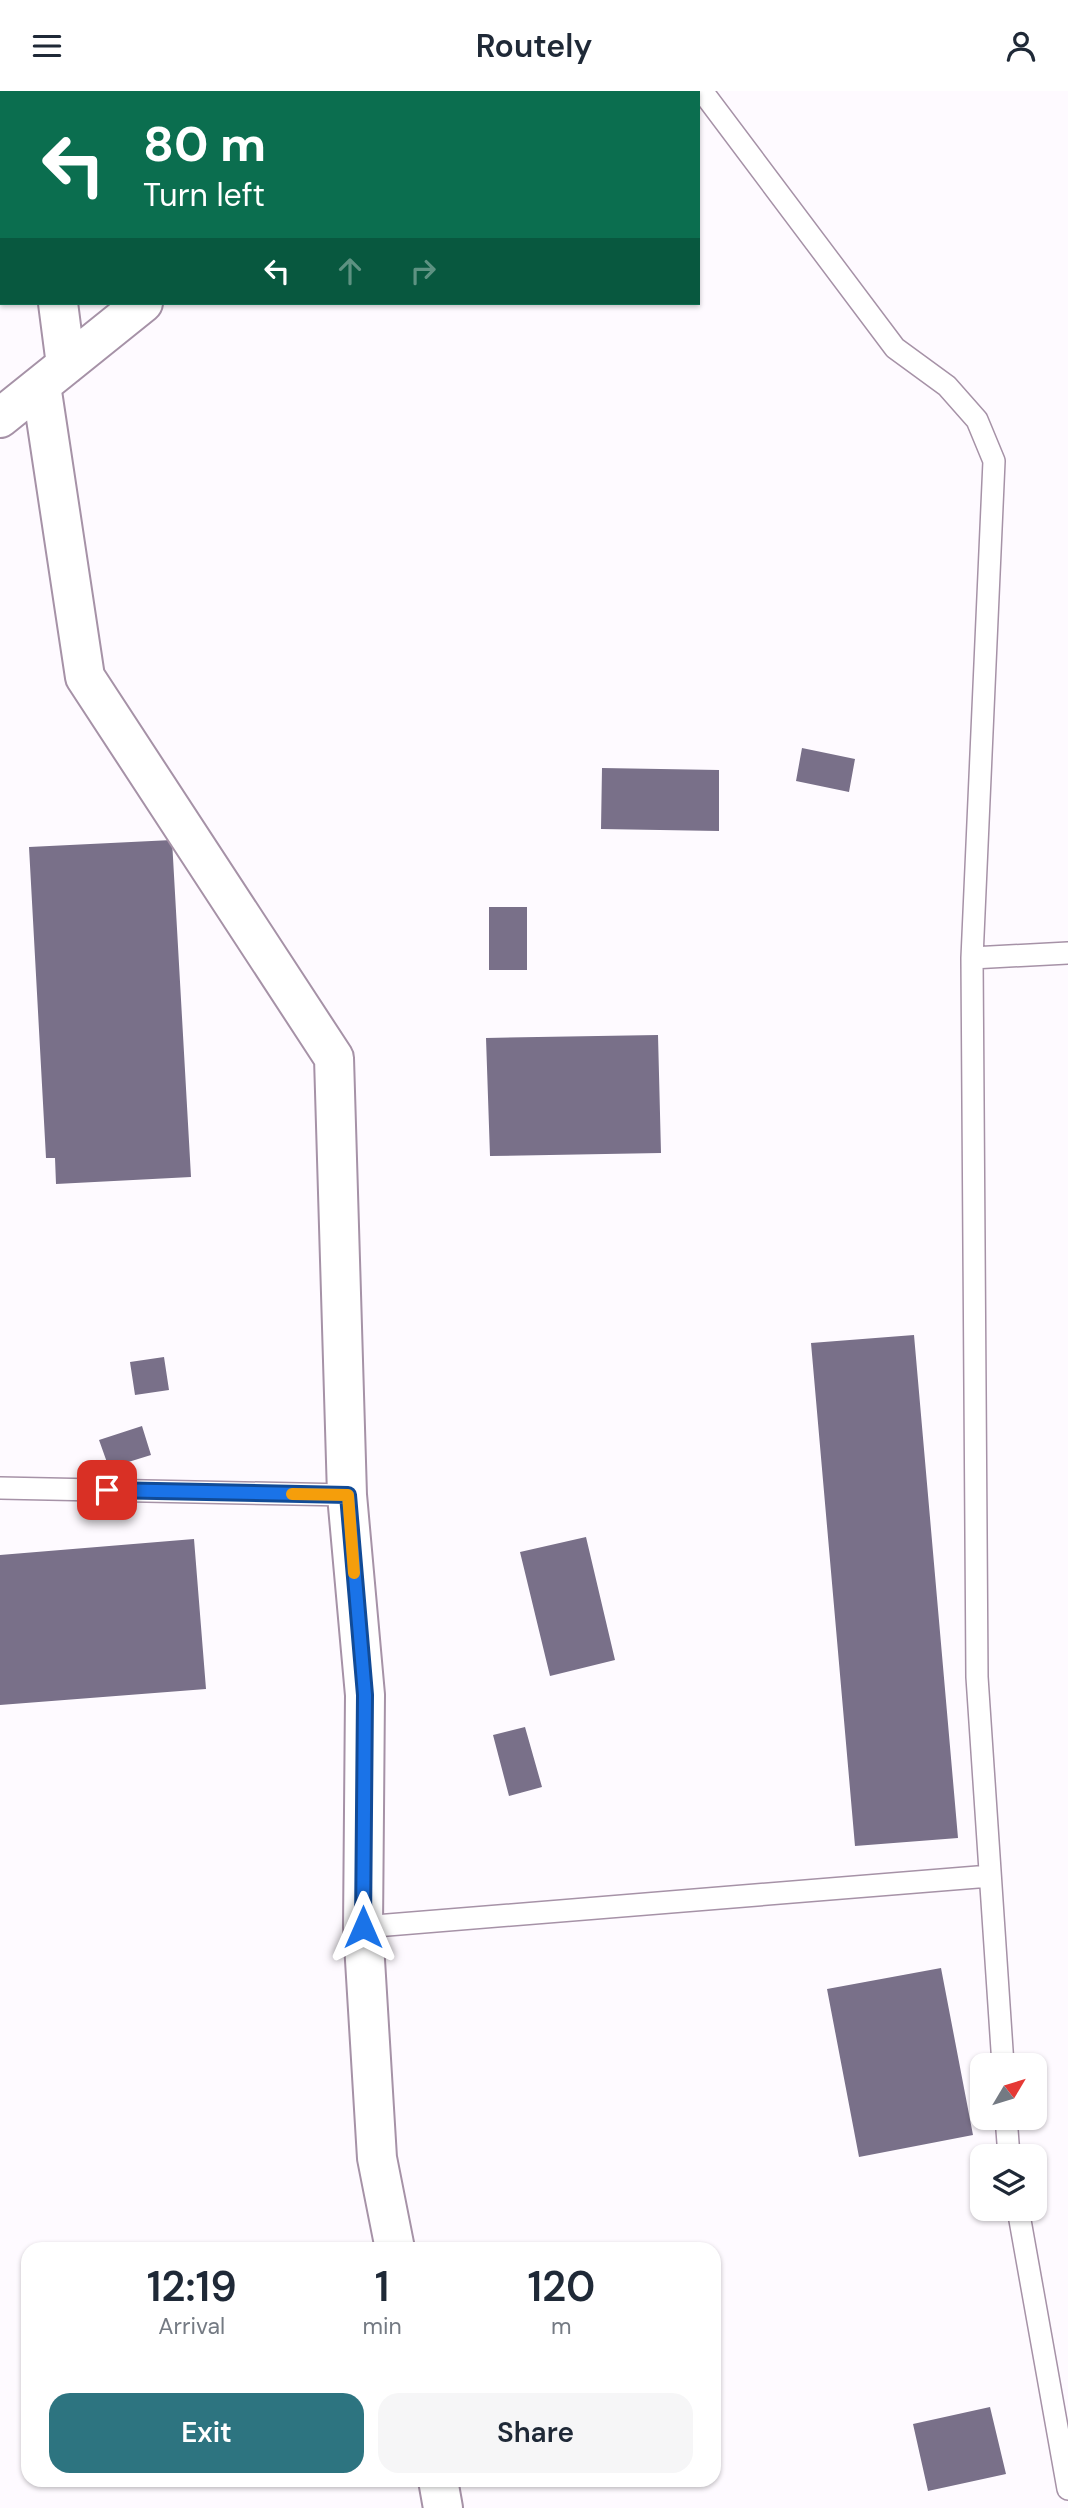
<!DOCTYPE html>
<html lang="en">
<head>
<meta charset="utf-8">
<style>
	body { margin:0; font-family:"DM Sans",sans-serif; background:#f6f6f7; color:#1f2937; height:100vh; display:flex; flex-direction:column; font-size:26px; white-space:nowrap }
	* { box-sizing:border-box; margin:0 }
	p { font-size:23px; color:#747a83 }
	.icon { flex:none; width:38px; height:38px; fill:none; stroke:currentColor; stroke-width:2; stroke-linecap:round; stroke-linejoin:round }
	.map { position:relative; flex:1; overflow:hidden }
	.details { position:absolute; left:21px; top:2151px; width:700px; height:245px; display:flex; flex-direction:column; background:#fff; border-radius:21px; box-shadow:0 2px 5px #0004 }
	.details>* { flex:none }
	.hud { position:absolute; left:0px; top:0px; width:700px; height:214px; box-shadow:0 2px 5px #0004; background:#0b6e4f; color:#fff; overflow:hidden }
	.needle { width:46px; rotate:52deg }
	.fabs { position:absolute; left:970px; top:1962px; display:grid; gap:14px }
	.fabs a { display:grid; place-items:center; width:77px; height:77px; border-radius:14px; background:#fff; box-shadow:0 2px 5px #0004; font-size:35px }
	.pin { position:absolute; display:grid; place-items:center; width:60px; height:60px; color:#fff; margin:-30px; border-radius:14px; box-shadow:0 4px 10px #0006 }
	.me { position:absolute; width:77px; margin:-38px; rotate:0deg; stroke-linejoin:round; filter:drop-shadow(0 0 5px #0008) }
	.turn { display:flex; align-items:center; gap:24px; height:147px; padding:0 28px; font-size:32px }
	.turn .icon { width:91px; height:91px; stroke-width:2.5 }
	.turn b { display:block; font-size:49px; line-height:60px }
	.lanes { display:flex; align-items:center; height:66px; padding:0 28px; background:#0003; justify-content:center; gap:35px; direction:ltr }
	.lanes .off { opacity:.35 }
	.eta { display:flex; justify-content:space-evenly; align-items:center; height:119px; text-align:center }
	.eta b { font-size:42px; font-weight:600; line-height:49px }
	.primary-button { display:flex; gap:14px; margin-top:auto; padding:14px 28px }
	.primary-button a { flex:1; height:80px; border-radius:21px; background:#2d7480; color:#fff; font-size:28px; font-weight:600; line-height:80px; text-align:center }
	.primary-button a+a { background:#f6f6f7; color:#1f2937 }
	header { display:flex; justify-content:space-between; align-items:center; height:91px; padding:0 28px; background:#fff; font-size:32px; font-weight:600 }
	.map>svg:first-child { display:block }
</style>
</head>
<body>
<header><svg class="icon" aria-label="menu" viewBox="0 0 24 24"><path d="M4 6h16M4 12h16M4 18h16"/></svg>Routely<svg class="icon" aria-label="person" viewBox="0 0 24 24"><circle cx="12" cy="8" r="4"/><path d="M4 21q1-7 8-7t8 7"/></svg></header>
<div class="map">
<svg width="1068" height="2417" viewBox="0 0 1068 2417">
	<rect width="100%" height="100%" fill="#fefaff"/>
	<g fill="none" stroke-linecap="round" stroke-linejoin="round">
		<!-- canal -->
		<path stroke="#dadefb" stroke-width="38" d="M34 2 36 0
			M0 28 2 27"/>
	</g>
	<!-- building -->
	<path fill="#797089" d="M802 657 855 668 849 701 796 690Z
		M602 677 719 679V740L601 738Z
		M172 749 191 1086 56 1093 55 1067H46L29 756Z
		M489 816H527V879H489Z
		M658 944 661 1062 490 1065 486 947Z
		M914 1244 958 1747 855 1755 811 1252Z
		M164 1266 169 1299 135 1304 130 1271Z
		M142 1335 151 1364 109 1377 99 1349Z
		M586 1446 615 1569 550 1585 520 1461Z
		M194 1448 206 1598 0 1614V1464Z
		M525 1636 542 1696 509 1705 493 1644Z
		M941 1877 973 2044 859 2066 827 1898Z
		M990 2316 1006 2383 928 2400 913 2333Z"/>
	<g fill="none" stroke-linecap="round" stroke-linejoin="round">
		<!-- service casing -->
		<g stroke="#a692a7" stroke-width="24">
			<path id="service" d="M702 0 895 257 947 295 977 329 994 370 972 867 977 1586 1003 1974
				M972 867 1068 862
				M0 1397 347 1404
				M363 1836 990 1785
				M1006 2026 1009 2065
				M1018 2118 1068 2398"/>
		</g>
		<!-- minor casing -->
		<g stroke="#a692a7" stroke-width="42">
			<path id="minor" d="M79 2 81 0
				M403 2 405 0
				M0 85 2 88
				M58 212 66 274
				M41 294 85 586 334 967 347 1404 365 1604 363 1836 377 2067 395 2158
				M0 327 143 212
				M438 2389 443 2417"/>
		</g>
		<!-- service -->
		<use href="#service" stroke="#fff" stroke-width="21"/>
		<!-- minor -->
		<use href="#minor" stroke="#fff" stroke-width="38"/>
	</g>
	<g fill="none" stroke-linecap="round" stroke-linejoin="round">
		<!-- route casing -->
		<g stroke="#114b97" stroke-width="18">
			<path id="route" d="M107 1399 348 1404 365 1604 363 1836"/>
		</g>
		<!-- route -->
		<use href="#route" stroke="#1a73e8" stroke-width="12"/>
		<!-- slow -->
		<path stroke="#f59e0b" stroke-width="12" d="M292 1403 348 1404 354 1482"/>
	</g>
</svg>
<div class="fabs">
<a><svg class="needle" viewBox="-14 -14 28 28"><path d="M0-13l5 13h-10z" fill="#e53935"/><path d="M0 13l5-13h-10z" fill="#747a83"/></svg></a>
<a><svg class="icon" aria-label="layers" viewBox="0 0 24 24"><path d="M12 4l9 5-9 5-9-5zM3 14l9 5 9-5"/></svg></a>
</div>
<div class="pin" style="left:107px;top:1399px;background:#d93025"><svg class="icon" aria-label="arrive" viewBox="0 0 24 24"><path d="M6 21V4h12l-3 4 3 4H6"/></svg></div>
<svg class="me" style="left:363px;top:1836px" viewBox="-20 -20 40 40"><path d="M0-17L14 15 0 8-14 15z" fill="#1a73e8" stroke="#fff" stroke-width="4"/></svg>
<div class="hud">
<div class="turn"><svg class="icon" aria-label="left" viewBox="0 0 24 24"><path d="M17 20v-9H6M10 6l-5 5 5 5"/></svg><div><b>80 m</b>Turn left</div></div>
<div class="lanes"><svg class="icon" aria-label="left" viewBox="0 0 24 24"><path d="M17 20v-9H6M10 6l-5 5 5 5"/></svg><svg class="icon off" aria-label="ahead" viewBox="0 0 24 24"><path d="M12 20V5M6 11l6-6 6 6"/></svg><svg class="icon off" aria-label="right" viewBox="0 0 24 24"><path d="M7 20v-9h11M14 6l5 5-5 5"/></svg></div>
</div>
<section class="details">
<div class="eta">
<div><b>12:19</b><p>Arrival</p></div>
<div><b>1</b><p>min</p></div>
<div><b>120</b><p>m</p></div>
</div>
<div class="primary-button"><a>Exit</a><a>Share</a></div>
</section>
</div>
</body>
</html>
